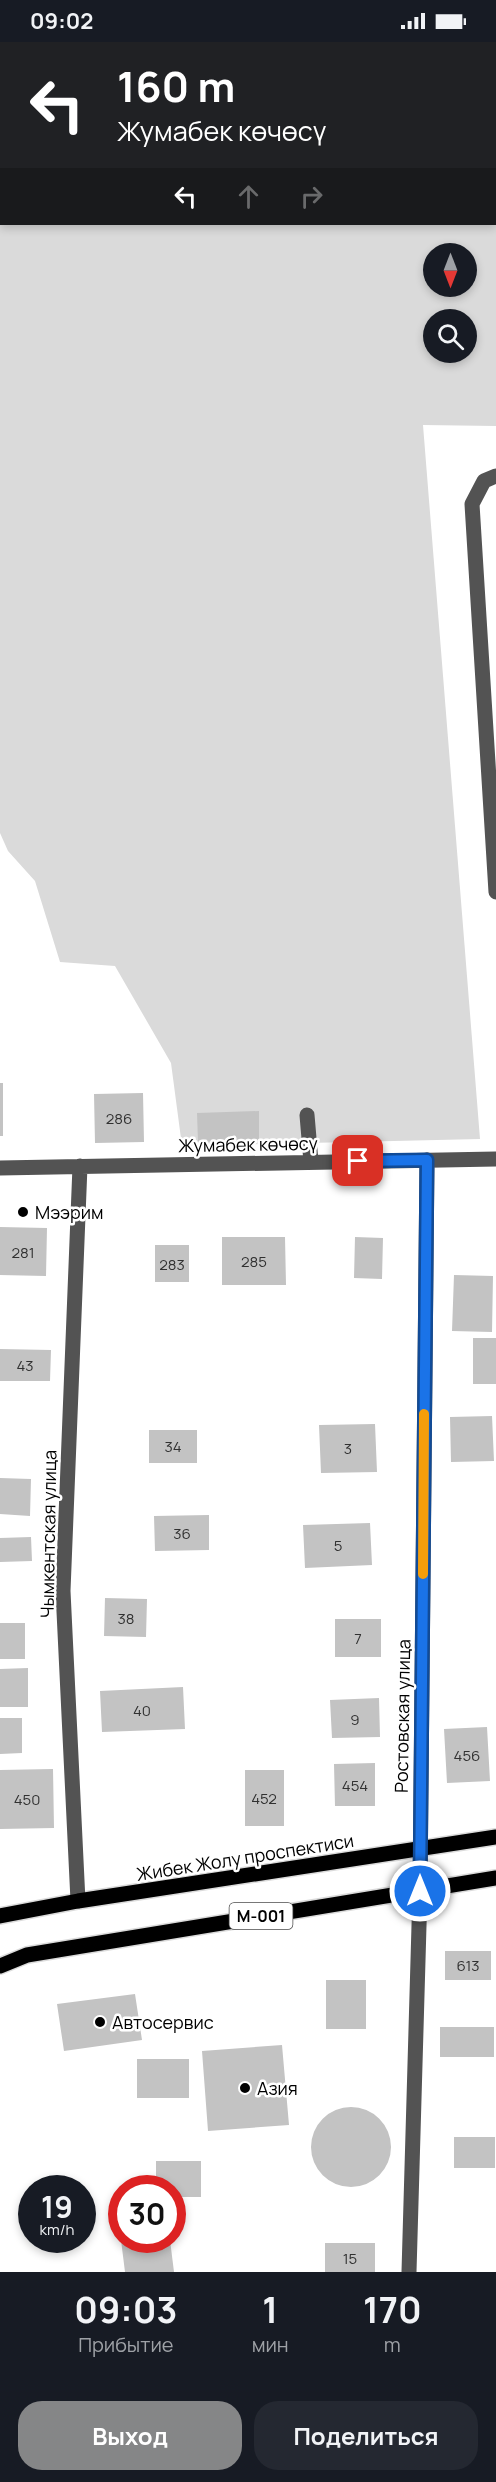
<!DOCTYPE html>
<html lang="ru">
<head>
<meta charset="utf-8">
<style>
	body { margin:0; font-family:Manrope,sans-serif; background:#242831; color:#f1f3f6; height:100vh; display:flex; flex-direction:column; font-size:22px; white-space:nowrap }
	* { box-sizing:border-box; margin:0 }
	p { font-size:20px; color:#9ea1a6 }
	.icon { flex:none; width:33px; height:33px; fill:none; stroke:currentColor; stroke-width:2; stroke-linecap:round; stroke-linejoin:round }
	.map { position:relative; height:2230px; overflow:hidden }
	.drawer { display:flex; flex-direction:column; background:#171b24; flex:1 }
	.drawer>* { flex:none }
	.guide { position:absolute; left:0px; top:0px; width:496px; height:183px; box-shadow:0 3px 9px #0003; background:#202124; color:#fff; overflow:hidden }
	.needle { width:39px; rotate:180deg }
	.controls { position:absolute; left:423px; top:201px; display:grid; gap:12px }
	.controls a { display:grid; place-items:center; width:54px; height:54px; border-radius:50%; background:#171b24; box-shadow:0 3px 9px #0003; font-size:30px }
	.speed { position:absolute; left:18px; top:2133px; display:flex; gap:12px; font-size:30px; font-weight:700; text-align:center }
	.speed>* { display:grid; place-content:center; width:78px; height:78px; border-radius:50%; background:#171b24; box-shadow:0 3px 9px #0003; line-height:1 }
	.speed small { font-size:15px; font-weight:400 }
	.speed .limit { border:9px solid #d22; background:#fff; color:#111 }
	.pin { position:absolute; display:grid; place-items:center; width:51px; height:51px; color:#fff; margin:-26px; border-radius:12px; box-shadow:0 3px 9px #0006 }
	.me { position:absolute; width:66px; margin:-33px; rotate:0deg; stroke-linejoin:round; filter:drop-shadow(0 0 4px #0008) }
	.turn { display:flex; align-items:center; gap:21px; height:126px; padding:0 18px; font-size:27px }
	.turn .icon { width:78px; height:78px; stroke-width:2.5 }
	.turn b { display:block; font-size:42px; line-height:51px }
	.lanes { display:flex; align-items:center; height:57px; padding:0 18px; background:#0003; justify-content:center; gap:30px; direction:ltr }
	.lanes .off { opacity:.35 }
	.eta { display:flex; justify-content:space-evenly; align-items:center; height:102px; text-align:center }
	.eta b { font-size:36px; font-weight:700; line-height:42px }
	.primary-button { display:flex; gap:12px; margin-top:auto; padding:12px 18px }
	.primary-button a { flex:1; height:69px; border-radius:24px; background:#858687; color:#fff; font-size:24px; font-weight:700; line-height:69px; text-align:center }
	.primary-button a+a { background:#242831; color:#f1f3f6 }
	.status { display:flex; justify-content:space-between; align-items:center; height:42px; padding:0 30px; background:#171b24; direction:ltr }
	.status svg { height:16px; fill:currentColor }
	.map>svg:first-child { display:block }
</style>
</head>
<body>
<div class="status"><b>09:02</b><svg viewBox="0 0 49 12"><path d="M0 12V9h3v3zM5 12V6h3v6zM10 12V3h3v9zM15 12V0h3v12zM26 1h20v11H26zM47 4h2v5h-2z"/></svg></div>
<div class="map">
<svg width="496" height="2230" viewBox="0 0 496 2230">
	<rect width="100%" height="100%" fill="#fff"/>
	<!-- green -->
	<path fill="#dadada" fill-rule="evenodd" d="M0 0H496V384L423 383 480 1097 182 1104 171 1021 115 924 60 920 35 839 8 809 0 791ZM2 2H495V182H2ZM434 212H466V244H434ZM434 278H466V310H434Z"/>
	<!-- building -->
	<path fill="#c3c3c3" d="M0 1041H3V1094H0Z
		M143 1051 144 1100 95 1101 94 1052Z
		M259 1069V1098L198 1100 197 1071Z
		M0 1185 47 1186 46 1234 0 1233Z
		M222 1195H285L286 1243H222Z
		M355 1195 383 1196 382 1237 354 1236Z
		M155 1203H189V1240H155Z
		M454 1233 493 1234 492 1290 452 1289Z
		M473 1296H496V1342H473Z
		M0 1307 51 1308 50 1339H0Z
		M492 1374 494 1419 451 1420 450 1375Z
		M375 1382 377 1430 321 1431 319 1383Z
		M149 1388H197V1421H149Z
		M0 1436 31 1437 30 1474 0 1472Z
		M209 1473V1508L155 1509 154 1474Z
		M370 1481 372 1523 305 1526 303 1483Z
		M31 1495 32 1519 0 1520V1496Z
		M105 1556 147 1557 146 1595 104 1594Z
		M335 1577H381V1615H335Z
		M0 1581H25V1617H0Z
		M28 1626V1665H0V1627Z
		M183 1645 185 1687 102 1690 100 1649Z
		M379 1656 380 1695 332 1696 330 1658Z
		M0 1676H22V1711L0 1712Z
		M487 1685 490 1739 447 1741 444 1687Z
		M375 1721V1764H335L334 1722Z
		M53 1727 54 1786 0 1787V1728Z
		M245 1728H284V1784H245Z
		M445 1909H491V1938H445Z
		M326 1938H366V1987H326Z
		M135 1952 142 1998 64 2009 57 1962Z
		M440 1985H494V2015H440Z
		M282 2003 289 2083 208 2089 202 2009Z
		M137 2017H189V2056H137Z
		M311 2105a40 40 0 1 1 80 0a40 40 0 1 1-80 0Z
		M454 2095H495V2126H454Z
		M156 2119H201V2155H172V2146H156Z
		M121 2198H170L174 2230H125Z
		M325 2201H375V2230H325Z"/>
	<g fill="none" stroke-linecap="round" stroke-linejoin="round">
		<!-- major casing -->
		<g stroke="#dbdbdb" stroke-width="18">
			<path id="major" d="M0 1874 78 1859 496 1795
				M0 1924 27 1913 496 1836"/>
		</g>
		<!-- minor -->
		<path stroke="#535353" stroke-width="15" d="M496 434 484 439 472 462 496 850
			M307 1073 311 1120
			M0 1126 496 1117
			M78 1859 63 1549 80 1124
			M409 2230 420 1849 427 1118"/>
		<!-- major -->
		<use href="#major" stroke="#000" stroke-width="15"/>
	</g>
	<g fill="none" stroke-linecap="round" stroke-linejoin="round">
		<!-- route casing -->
		<g stroke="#114b97" stroke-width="15">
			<path id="route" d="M358 1119 427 1118 420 1849"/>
		</g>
		<!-- route -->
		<use href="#route" stroke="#1a73e8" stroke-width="10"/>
		<!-- slow -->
		<path stroke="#f59e0b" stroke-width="10" d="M423 1532 424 1372"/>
	</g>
	<!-- markers -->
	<g fill="#000" stroke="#fff" stroke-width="2">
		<circle cx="23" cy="1170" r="6"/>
		<circle cx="100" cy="1980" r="6"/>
		<circle cx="245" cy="2046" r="6"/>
	</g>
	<g text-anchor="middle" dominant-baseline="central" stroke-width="5" stroke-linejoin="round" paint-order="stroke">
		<!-- number labels -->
		<g font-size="15" fill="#313131">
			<text x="119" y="1076">286</text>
			<text x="23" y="1210">281</text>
			<text x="254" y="1219">285</text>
			<text x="172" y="1222">283</text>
			<text x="25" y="1323">43</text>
			<text x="173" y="1404">34</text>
			<text x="348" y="1406">3</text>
			<text x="182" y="1491">36</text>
			<text x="338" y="1503">5</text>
			<text x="126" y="1576">38</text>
			<text x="358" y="1596">7</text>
			<text x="142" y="1668">40</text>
			<text x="355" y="1677">9</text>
			<text x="467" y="1713">456</text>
			<text x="355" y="1743">454</text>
			<text x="264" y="1756">452</text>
			<text x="27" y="1757">450</text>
			<text x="468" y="1923">613</text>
			<text x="350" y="2216">15</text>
		</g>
		<!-- shield labels -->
		<rect fill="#fff" stroke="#4c4c4c" stroke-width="1.5" x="229.5" y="1861" width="63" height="26" rx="4.5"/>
		<g font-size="16" font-weight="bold" fill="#000">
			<text x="261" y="1874">М-001</text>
		</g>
		<!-- street labels -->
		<g font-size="18" fill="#000" stroke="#fff">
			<text transform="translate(248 1102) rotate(-1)">Жумабек көчөсү</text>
			<text transform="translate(48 1492) rotate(-89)">Чымкентская улица</text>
			<text transform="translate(402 1674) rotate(-89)">Ростовская улица</text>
			<text transform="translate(245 1815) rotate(-9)">Жибек Жолу проспектиси</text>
		</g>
		<!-- poi labels -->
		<g font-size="18" fill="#000" stroke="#fff" text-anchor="start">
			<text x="35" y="1170">Мээрим</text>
			<text x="112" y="1980">Автосервис</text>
			<text x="257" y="2046">Азия</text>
		</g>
	</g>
</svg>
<div class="controls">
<a><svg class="needle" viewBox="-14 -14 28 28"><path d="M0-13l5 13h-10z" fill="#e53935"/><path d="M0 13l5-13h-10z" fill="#9ea1a6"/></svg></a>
<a><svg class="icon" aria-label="search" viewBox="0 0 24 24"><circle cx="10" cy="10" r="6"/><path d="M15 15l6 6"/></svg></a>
</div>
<div class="speed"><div>19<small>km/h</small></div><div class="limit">30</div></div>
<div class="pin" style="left:358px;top:1119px;background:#d93025"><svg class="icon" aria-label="arrive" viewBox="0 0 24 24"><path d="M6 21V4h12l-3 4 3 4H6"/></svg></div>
<svg class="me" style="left:420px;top:1849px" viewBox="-20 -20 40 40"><circle r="17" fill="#1a73e8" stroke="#fff" stroke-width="3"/><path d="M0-11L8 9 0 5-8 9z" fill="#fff"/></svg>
<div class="guide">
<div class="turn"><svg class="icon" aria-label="left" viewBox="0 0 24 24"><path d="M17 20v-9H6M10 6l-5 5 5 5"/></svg><div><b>160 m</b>Жумабек көчөсү</div></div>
<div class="lanes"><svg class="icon" aria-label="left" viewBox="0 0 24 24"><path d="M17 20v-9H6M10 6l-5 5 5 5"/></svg><svg class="icon off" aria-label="ahead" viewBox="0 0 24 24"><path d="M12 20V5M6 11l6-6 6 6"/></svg><svg class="icon off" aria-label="right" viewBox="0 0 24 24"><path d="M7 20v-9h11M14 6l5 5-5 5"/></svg></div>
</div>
</div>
<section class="drawer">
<div class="eta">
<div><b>09:03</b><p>Прибытие</p></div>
<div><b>1</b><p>мин</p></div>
<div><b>170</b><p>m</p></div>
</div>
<div class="primary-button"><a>Выход</a><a>Поделиться</a></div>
</section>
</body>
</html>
